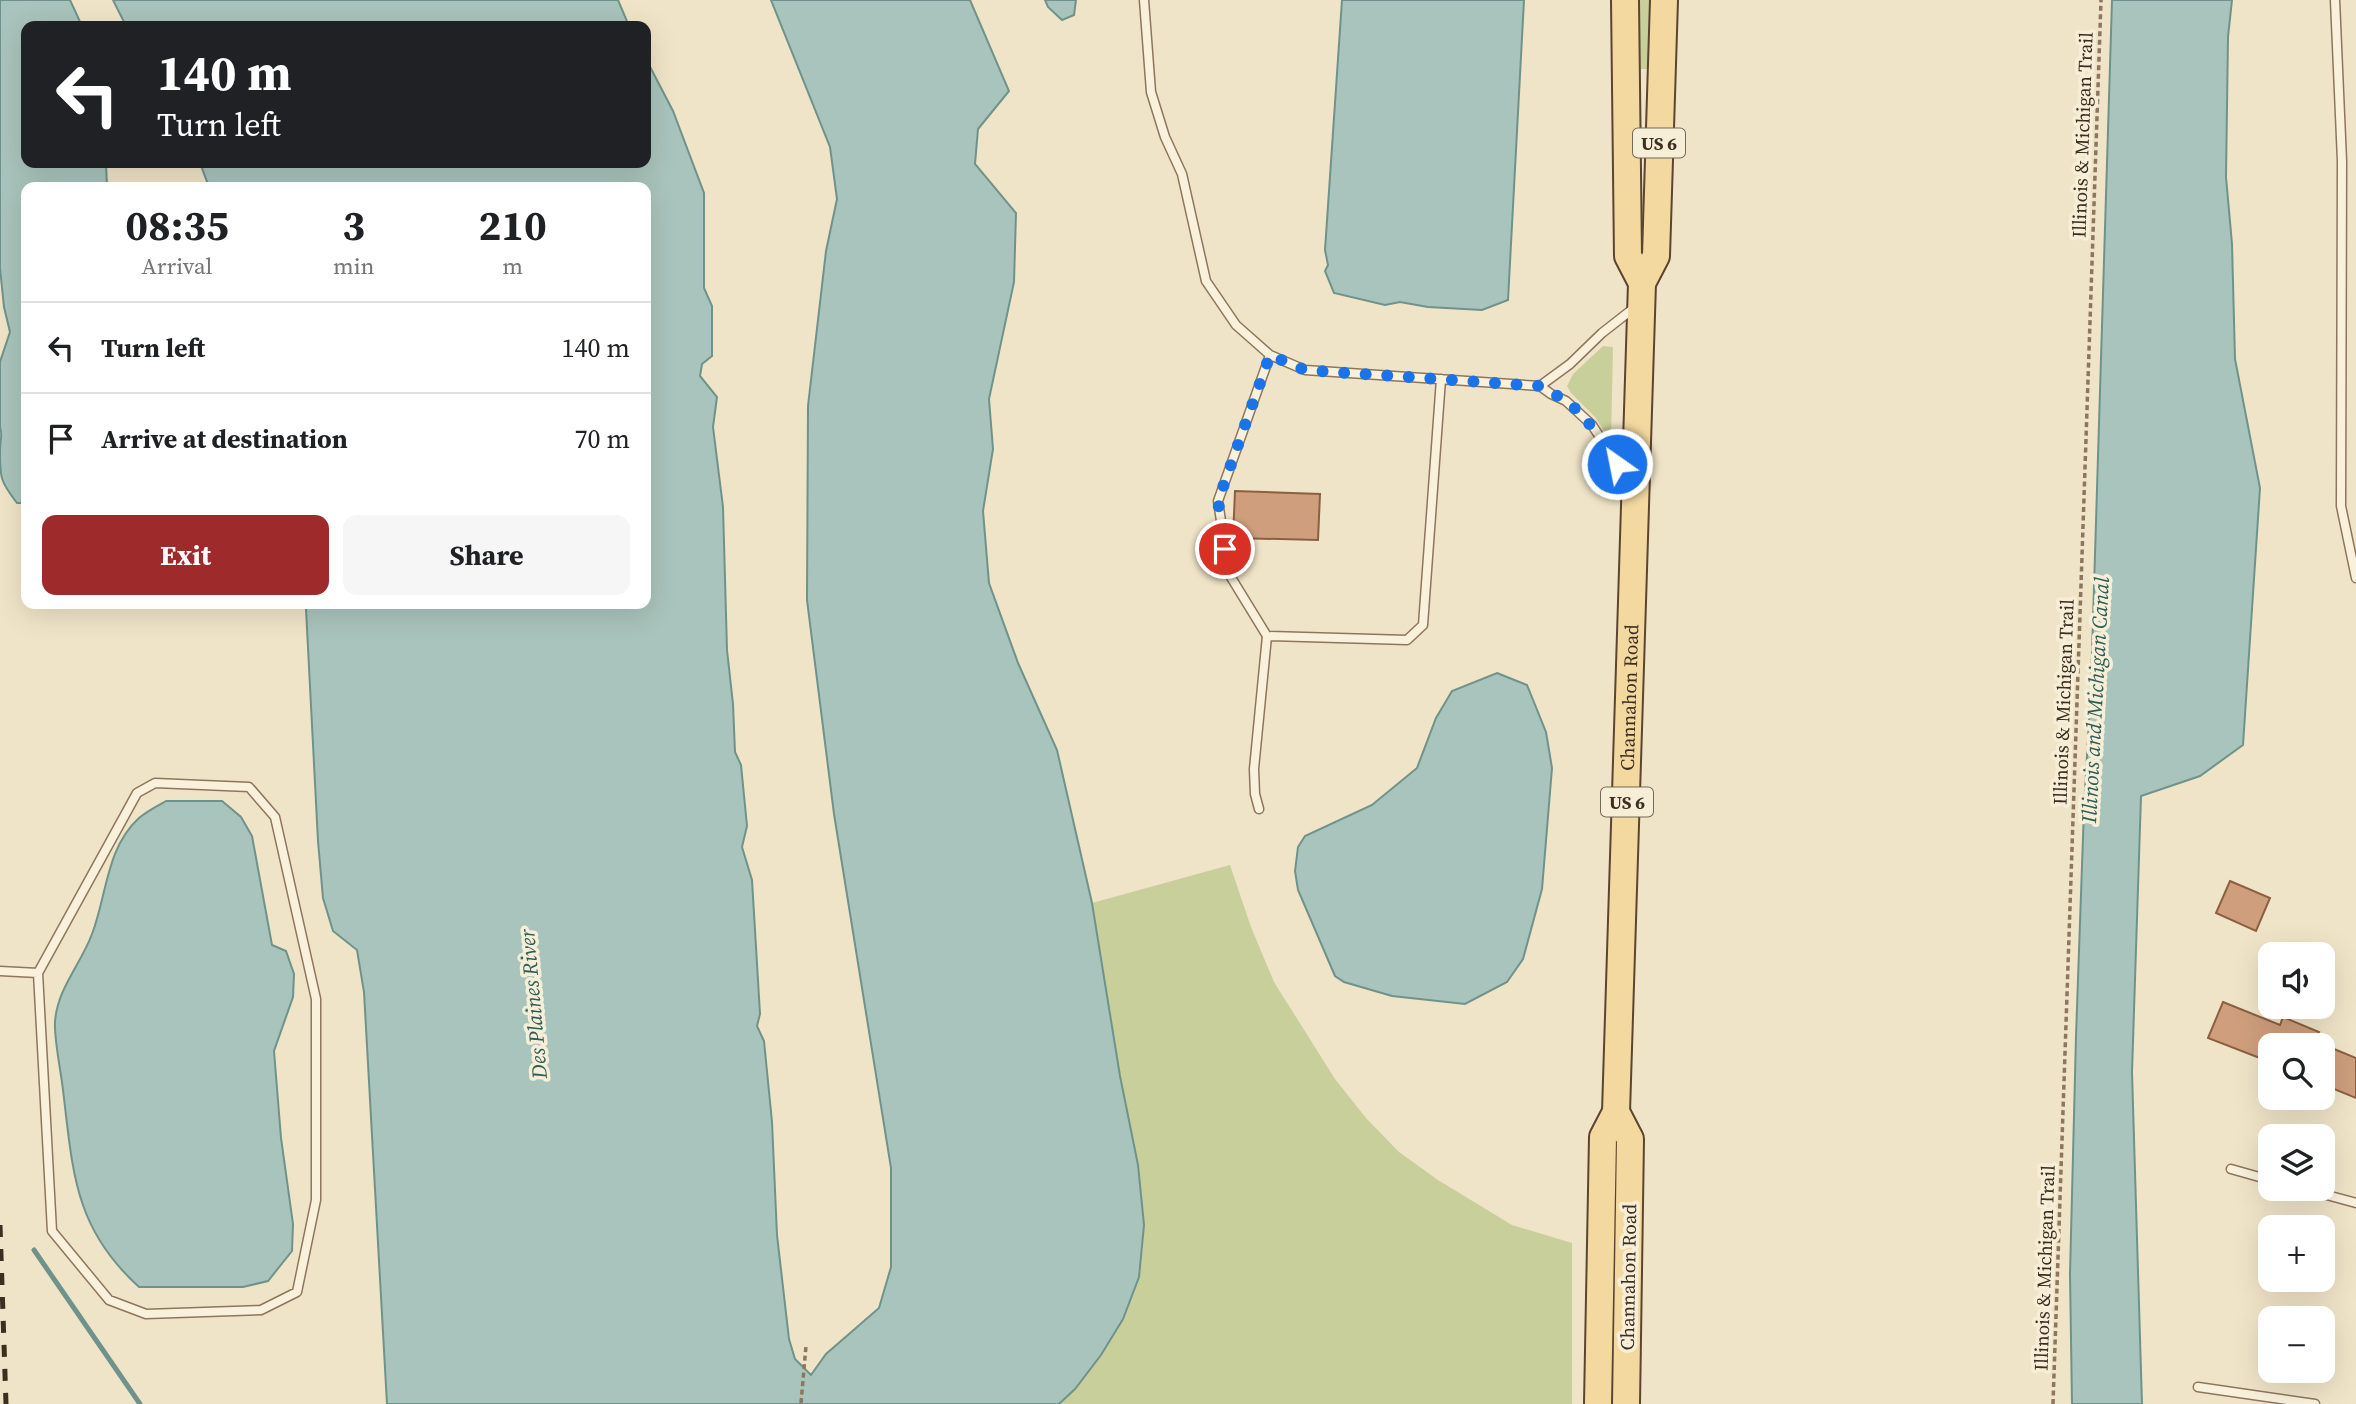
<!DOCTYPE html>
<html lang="en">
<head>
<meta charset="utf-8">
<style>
	body { margin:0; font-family:"Source Serif 4",serif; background:#f6f6f6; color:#202124; height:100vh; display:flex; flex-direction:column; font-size:26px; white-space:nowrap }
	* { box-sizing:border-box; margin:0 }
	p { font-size:23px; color:#757577 }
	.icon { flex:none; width:38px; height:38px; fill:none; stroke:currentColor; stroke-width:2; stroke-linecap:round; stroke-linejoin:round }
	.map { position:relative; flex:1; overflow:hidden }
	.sheet { position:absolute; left:21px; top:182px; width:630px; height:427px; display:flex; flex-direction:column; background:#fff; border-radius:14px; box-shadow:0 7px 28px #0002 }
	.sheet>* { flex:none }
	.hud { position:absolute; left:21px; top:21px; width:630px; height:147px; border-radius:14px; box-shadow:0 7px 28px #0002; background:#202124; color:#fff; overflow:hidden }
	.controls { position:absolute; left:2258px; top:942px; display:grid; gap:14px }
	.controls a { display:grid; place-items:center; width:77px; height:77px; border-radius:14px; background:#fff; box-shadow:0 7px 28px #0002; font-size:35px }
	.pin { position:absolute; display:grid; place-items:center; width:60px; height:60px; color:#fff; margin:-30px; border:4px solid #fff; border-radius:50%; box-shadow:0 2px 7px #0007 }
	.me { position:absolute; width:77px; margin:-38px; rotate:327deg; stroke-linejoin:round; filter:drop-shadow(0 0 5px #0008) }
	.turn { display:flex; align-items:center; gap:24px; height:147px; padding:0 21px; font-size:32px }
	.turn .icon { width:91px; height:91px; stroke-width:2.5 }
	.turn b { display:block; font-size:49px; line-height:60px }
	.eta { display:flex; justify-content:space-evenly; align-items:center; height:119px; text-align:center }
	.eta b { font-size:42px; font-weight:700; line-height:49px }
	.action { display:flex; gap:14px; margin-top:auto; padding:14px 21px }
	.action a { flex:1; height:80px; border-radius:14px; background:#9e2a2b; color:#fff; font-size:28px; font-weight:700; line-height:80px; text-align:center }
	.action a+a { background:#f6f6f6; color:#202124 }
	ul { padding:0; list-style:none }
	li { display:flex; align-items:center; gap:21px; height:91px; padding:0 21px; border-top:2px solid #e0e0e0 }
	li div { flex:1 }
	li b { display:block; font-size:26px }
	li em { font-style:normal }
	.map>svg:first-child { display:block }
</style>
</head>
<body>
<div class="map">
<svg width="2356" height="1404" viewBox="0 0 2356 1404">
	<rect width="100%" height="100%" fill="#f0e4c8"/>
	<!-- green -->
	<path fill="#c9cf9b" d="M1637 0H1651L1648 69H1638Z
		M1603 346 1613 347 1611 440 1609 439 1595 417 1571 393 1567 386 1573 374Z
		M1230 865 1251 927 1274 982 1335 1079 1366 1118 1399 1152 1438 1180 1512 1225 1572 1243V1404H1058C1108 1359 1147 1291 1143 1223 1141 1173 1129 1125 1120 1076 1109 1019 1102 961 1092 903Z"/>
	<!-- water -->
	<path fill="#a9c4bc" stroke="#6f938a" stroke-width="2" d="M0 0H70L82 26H26V163H106L107 187H26V503H17C0 481 0 478 0 450 0 441 3 435 0 427V362L10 332 4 307 0 268Z
		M113 0H618L629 26H126Z
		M771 0H970L1009 91 978 129 975 164 1016 213 1014 282 989 399 993 449 983 511 989 583 1018 663 1057 750 1092 903 1120 1076 1138 1165 1144 1225 1139 1277 1123 1319 1101 1355 1075 1389 1059 1404H387L364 992 357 950 333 931 323 898 318 841 306 609 307 604H646V187H209L200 163H646V59L673 111 704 193V288L712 306V356L702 364 700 376 717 397 713 427 723 507 727 650 733 704 735 752 741 765 747 826 742 847 752 880 760 1014 757 1026 764 1041 772 1122 777 1235 789 1339 795 1359 811 1375 826 1354 879 1308 891 1267V1168L834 814 807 600 808 406 826 251 837 199 830 147Z
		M1045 0H1076L1074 15 1062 20 1048 7Z
		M1342 0H1524L1508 300 1482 310 1428 307 1400 302 1385 305 1334 293 1325 271 1328 265 1325 250Z
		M2112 0H2232L2228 37 2226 177 2232 244 2235 359 2260 488 2243 745 2200 776 2141 796 2132 1072 2142 1404H2072L2070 1274 2076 1036 2084 809 2091 685Z
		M1497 673 1527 685 1546 732 1552 768 1542 889 1523 959 1507 982 1465 1004 1392 996 1344 982 1335 976 1298 890 1295 871 1298 847 1305 836 1372 805 1417 768 1436 718 1452 691Z
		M166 801H222L241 817 252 836 272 945 286 951 294 974 293 997 274 1051 281 1138 293 1224 292 1251 268 1281 243 1287H139C74 1228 73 1172 63 1090 61 1071 54 1040 55 1022 57 989 81 964 92 934 107 895 106 848 139 818 147 811 157 806 166 801Z"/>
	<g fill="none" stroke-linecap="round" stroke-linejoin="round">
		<!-- stream -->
		<path stroke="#6f938a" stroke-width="5" d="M34 1250 140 1404"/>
	</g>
	<!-- building -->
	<path fill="#cf9f7d" stroke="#8d5f41" stroke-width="2" d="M1235 491 1320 494 1318 540 1233 538Z
		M2230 881 2270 898 2256 931 2216 913Z
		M2223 1002 2280 1025 2283 1017 2319 1032 2313 1045H2270V1062L2208 1038Z
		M2322 1044 2356 1058V1098L2322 1084Z"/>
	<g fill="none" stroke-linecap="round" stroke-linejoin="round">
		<!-- service casing -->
		<g stroke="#8d765c" stroke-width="11">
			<path id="service" d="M1144 0 1151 92 1165 137 1182 174 1206 281 1236 325 1270 355 1305 370 1540 386
				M2335 0 2342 161 2341 506 2356 578
				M1628 480 1592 425 1566 401 1551 394 1540 386 1570 364 1602 333 1634 308
				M1267 636 1407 640 1423 625 1441 379
				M155 783 249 787 275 817 316 999V1200L297 1292 261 1310 146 1314 109 1300 52 1231 38 973 137 793Z
				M1259 809 1255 794 1254 769 1267 636 1229 574 1218 501 1270 355
				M0 971 38 973
				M2231 1169 2270 1180
				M2301 1188 2356 1203
				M2198 1387 2315 1404"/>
		</g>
		<!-- primary casing -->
		<g stroke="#5b4430" stroke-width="30">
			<g id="primary">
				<path d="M1625 0 1628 256 1642 283"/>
				<path d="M1616 1112 1630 1139 1626 1404"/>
				<path id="s1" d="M1598 1404 1603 1137 1616 1112 1642 283 1656 256 1664 0"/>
			</g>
		</g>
		<!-- path -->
		<path stroke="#8d765c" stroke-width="3.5" stroke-dasharray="5 3.5" stroke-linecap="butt" d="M801 1403 806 1346
			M2053 1404 2101 0"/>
		<!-- service -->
		<use href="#service" stroke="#faf1dc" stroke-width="8"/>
		<!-- primary -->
		<use href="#primary" stroke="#f3d9a0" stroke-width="26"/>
		<!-- rail -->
		<path stroke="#3d2e20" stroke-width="5" stroke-dasharray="12 12" stroke-linecap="butt" d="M0 1225 6 1404"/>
	</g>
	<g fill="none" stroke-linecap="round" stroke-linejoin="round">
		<!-- route -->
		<path stroke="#1a73e8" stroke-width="12" stroke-dasharray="0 21.6" d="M1225 549 1218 501 1270 355 1305 370 1540 386C1549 393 1560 396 1569 403 1590 421 1602 441 1617 464"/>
	</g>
	<g text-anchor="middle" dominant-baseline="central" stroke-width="7" stroke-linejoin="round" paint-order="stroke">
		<!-- shield labels -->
		<g fill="#f7eed8" stroke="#756857" stroke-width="2">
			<rect x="1633" y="128.5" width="52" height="29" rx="5"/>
			<rect x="1601" y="787.5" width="52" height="29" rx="5"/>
		</g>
		<g font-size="18" font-weight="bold" fill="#3d2e20">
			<text x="1659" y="143">US 6</text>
			<text x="1627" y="802">US 6</text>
		</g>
		<!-- street labels -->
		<g font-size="19" fill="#3d2e20" stroke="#f7eed8">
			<text transform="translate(2082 135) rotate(-88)">Illinois &amp; Michigan Trail</text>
			<text stroke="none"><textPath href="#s1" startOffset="710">Channahon Road</textPath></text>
			<text transform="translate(2063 702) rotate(-88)">Illinois &amp; Michigan Trail</text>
			<text transform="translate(2044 1268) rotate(-88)">Illinois &amp; Michigan Trail</text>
			<text transform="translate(1628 1277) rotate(-89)">Channahon Road</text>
		</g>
		<!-- water labels -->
		<g font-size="21" font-style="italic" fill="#2f5d5a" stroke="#f7eed8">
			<text transform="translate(2095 700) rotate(-87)">Illinois and Michigan Canal</text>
			<text transform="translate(533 1004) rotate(-95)">Des Plaines River</text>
		</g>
	</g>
</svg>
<div class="controls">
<a><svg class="icon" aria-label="sound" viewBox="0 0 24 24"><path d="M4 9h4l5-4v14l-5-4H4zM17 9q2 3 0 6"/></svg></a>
<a><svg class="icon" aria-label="search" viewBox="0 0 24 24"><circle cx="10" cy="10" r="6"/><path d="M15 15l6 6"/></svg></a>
<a><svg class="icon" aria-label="layers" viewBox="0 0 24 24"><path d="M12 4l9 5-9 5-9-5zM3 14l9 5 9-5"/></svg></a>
<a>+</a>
<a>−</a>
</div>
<div class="pin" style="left:1225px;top:549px;background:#d93025"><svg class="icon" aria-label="arrive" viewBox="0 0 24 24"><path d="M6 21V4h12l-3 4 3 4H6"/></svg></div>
<svg class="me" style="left:1617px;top:464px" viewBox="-20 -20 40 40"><circle r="17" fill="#1a73e8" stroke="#fff" stroke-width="3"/><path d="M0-11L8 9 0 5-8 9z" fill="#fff"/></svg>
<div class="hud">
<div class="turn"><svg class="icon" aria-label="left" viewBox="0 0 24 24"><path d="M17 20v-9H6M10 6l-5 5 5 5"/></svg><div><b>140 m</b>Turn left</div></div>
</div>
<section class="sheet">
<div class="eta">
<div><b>08:35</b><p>Arrival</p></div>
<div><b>3</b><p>min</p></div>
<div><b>210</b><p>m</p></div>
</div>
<ul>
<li><svg class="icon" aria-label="left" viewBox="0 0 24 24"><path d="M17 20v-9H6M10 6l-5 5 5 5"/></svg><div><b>Turn left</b></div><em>140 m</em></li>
<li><svg class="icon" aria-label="arrive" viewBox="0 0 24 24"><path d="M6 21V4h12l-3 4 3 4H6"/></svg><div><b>Arrive at destination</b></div><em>70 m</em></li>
</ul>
<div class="action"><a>Exit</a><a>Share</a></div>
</section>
</div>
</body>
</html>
